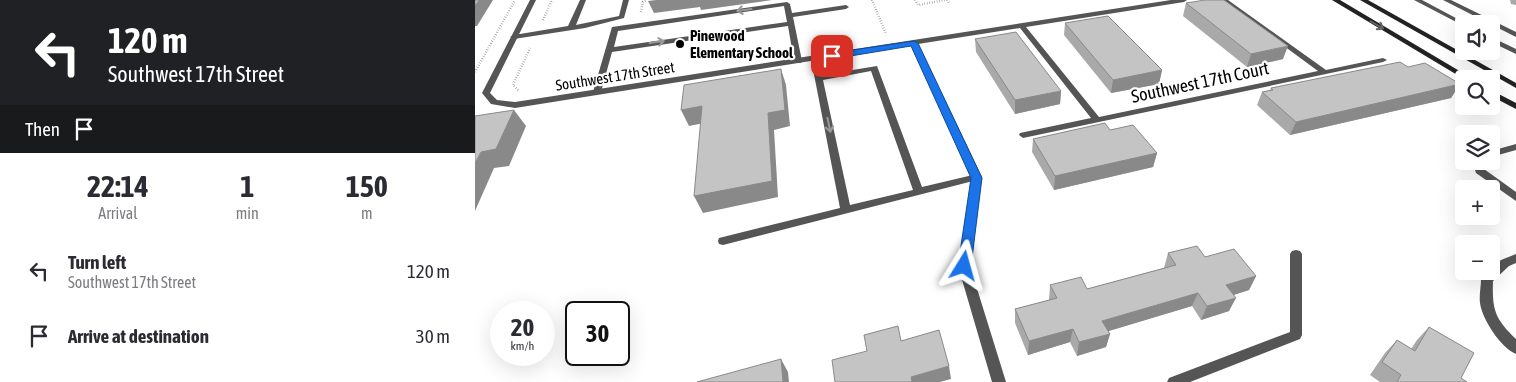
<!DOCTYPE html>
<html lang="en">
<head>
<meta charset="utf-8">
<style>
	body { margin:0; font-family:"Asap Condensed",sans-serif; background:#f7f7f7; color:#2b2b33; height:100vh; display:flex; flex-direction:column; font-size:19px; white-space:nowrap }
	* { box-sizing:border-box; margin:0 }
	p { font-size:16px; color:#7c7c81 }
	.icon { flex:none; width:28px; height:28px; fill:none; stroke:currentColor; stroke-width:2; stroke-linecap:round; stroke-linejoin:round }
	.map { position:relative; flex:1; overflow:hidden }
	.panel { display:flex; flex-direction:column; background:#fff; width:475px }
	.panel>* { flex:none }
	.top-card { background:#202124; color:#fff; overflow:hidden }
	.controls { position:absolute; left:980px; top:15px; display:grid; gap:10px }
	.controls a { display:grid; place-items:center; width:45px; height:45px; border-radius:5px; background:#fff; box-shadow:0 5px 20px #0002; font-size:25px }
	.speed { position:absolute; left:15px; top:301px; display:flex; gap:10px; font-size:25px; font-weight:700; text-align:center }
	.speed>* { display:grid; place-content:center; width:65px; height:65px; border-radius:50%; background:#fff; box-shadow:0 5px 20px #0002; line-height:1 }
	.speed small { font-size:12px; font-weight:400 }
	.speed .limit { border:2px solid #111; border-radius:8px; background:#fff; color:#111 }
	.pin { position:absolute; display:grid; place-items:center; width:42px; height:42px; color:#fff; margin:-21px; border-radius:10px; box-shadow:0 2px 8px #0006 }
	.me { position:absolute; width:55px; margin:-28px; rotate:8deg; stroke-linejoin:round; filter:drop-shadow(0 0 4px #0008) }
	.turn { display:flex; align-items:center; gap:18px; height:105px; padding:0 25px; font-size:22px }
	.turn .icon { width:65px; height:65px; stroke-width:2.5 }
	.turn b { display:block; font-size:35px; line-height:42px }
	.then { display:flex; align-items:center; height:48px; padding:0 25px; background:#0003; gap:10px; font-size:19px }
	.eta { display:flex; justify-content:space-evenly; align-items:center; height:85px; text-align:center }
	.eta b { font-size:30px; font-weight:700; line-height:35px }
	ul { padding:0; list-style:none }
	li { display:flex; align-items:center; gap:15px; height:65px; padding:0 25px }
	li div { flex:1 }
	li b { display:block; font-size:19px }
	li em { font-style:normal }
	main { display:flex; flex:1; min-height:0 }
	.map>svg:first-child { display:block }
</style>
</head>
<body>
<main>
<section class="panel">
<div class="top-card">
<div class="turn"><svg class="icon" aria-label="left" viewBox="0 0 24 24"><path d="M17 20v-9H6M10 6l-5 5 5 5"/></svg><div><b>120 m</b>Southwest 17th Street</div></div>
<div class="then">Then<svg class="icon" aria-label="arrive" viewBox="0 0 24 24"><path d="M6 21V4h12l-3 4 3 4H6"/></svg></div>
</div>
<div class="eta">
<div><b>22:14</b><p>Arrival</p></div>
<div><b>1</b><p>min</p></div>
<div><b>150</b><p>m</p></div>
</div>
<ul>
<li><svg class="icon" aria-label="left" viewBox="0 0 24 24"><path d="M17 20v-9H6M10 6l-5 5 5 5"/></svg><div><b>Turn left</b><p>Southwest 17th Street</p></div><em>120 m</em></li>
<li><svg class="icon" aria-label="arrive" viewBox="0 0 24 24"><path d="M6 21V4h12l-3 4 3 4H6"/></svg><div><b>Arrive at destination</b></div><em>30 m</em></li>
</ul>
</section>
<div class="map">
<svg width="1041" height="382" viewBox="0 0 1041 382">
	<rect width="100%" height="100%" fill="#fff"/>
	<g fill="none" stroke-linecap="round" stroke-linejoin="round">
		<!-- path -->
		<path stroke="#777" stroke-width="2.5" stroke-dasharray="0.5 2" stroke-linecap="butt" d="M397 0 411 34
			M440 0 443 5 470 0
			M472 0 474 3
			M166 12 168 2 171 0
			M68 20 77 0
			M0 72 40 0
			M43 90 38 85 55 48"/>
		<!-- lane -->
		<path fill="#555" fill-rule="evenodd" d="M105 0H111L101 25 144 16 148 0H154L149 18 110 28 39 39 35 37 39 35 93 26Z
			M939 0H947L992 24 987 25Z
			M968 0H976L1041 32V37Z
			M312 2 315 4 317 13 371 5 374 7 371 9 318 17 327 61 326 63H320L319 61 313 26 137 52 126 92 122 94 118 92 137 27ZM309 6 312 22 139 47 143 31Z
			M1016 37 1041 49V54L1016 42Z
			M337 57H340L344 59 347 75 402 66 447 187 502 174 507 177 502 180 248 245 244 244 243 241 244 238 248 237 365 208 336 59ZM396 71 438 190 375 205 348 80Z
			M1041 144V150L1016 157V151Z
			M997 161H1007L1009 169 1041 192V201L1001 173Z
			M1041 254V263L1034 266 1018 281C1017 310 1020 319 1041 339V354C1026 348 1007 319 1005 303 1004 295 1006 287 1006 279L1013 271H1016V268L1026 260Z"/>
		<!-- street -->
		<path fill="#555" fill-rule="evenodd" d="M55 0H61L15 93 22 100 40 102 696 0H712L709 2 551 27 624 117 843 71 746 0H753L851 70 908 58 912 60 908 62 548 138 544 135 545 133 616 118 545 28 443 44 507 177 495 266 531 382H517L483 266 497 177 436 45 40 108 16 104 7 93Z
			M821 250 825 251 827 254V335L825 339 715 382H692L694 378 815 332V254L817 251Z"/>
		<!-- secondary -->
		<path fill="#222" fill-rule="evenodd" d="M857 0H865L998 79H989Z
			M885 0H893L1041 83V88Z
			M1016 90 1041 103V109L1016 96Z"/>
	</g>
	<!-- wall -->
	<path fill="#a9a9a9" d="M1035 0H1041V5L1036 4Z
		M711 3 808 59 772 67 708 16Z
		M590 23 687 70 684 84 636 93 589 35Z
		M500 39 586 91 585 104 540 114 501 52Z
		M933 67 985 84 976 98 815 135 782 105 787 92 795 90 796 88Z
		M558 139 682 153 678 167 579 190 557 152Z
		M693 253 730 257 781 276 774 290 759 295 754 311 726 320 717 306 633 331 635 334 631 347 602 356 595 342 553 355 540 323V309L574 300 575 285 612 289 689 268Z
		M954 327 986 378 992 382H905L895 375 910 353 922 340 936 349 942 340Z"/>
	<!-- shaded-wall -->
	<path fill="#898989" d="M4 0H18L2 26H0V6Z
		M181 0H297L226 10 225 7 179 13 173 1Z
		M813 46 808 59 772 67 776 54Z
		M306 69 311 85 315 126 299 130 303 197 228 213 219 196 293 113Z
		M687 70 684 84 636 93 638 80Z
		M985 84 976 98 815 135 821 122Z
		M586 91 585 104 540 114V100Z
		M227 106 234 122 214 126 206 110Z
		M39 110 51 126 34 166 19 168 0 211V163L6 152Z
		M682 153 678 167 579 190 580 176Z
		M781 276 774 290 745 299 751 285Z
		M723 293 717 306 624 334 627 321Z
		M761 298 754 311 726 320 732 306Z
		M598 329 595 342 553 355 554 341Z
		M635 334 631 347 602 356 604 342Z
		M306 359 313 372 314 382H308Z
		M474 366 476 379 465 382H437L436 377Z"/>
	<!-- building -->
	<path fill="#c4c4c4" stroke="#898989" d="M0 0H4L0 6Z
		M730 0H749L813 46 776 54 711 3Z
		M633 16 687 70 638 80 590 23Z
		M541 32 586 91 540 100 500 39Z
		M925 62 933 67 950 63 985 84 821 122 787 92 798 90 796 88Z
		M306 69 310 110 293 113 297 181 219 196 227 106 206 110 209 85Z
		M39 110 21 149 6 152 0 163V116Z
		M630 123 635 130 658 125 682 153 580 176 558 139Z
		M722 246 730 257 759 249 781 276 751 285 761 298 732 306 723 293 627 321 635 334 604 342 598 329 554 341 540 309 582 298 575 285 606 277 612 289 701 265 693 253Z
		M423 326 426 341 464 330 474 366 436 377 437 382H360L357 360 392 351 389 335Z
		M954 327 999 353 986 378 992 382H922L926 375 907 362 922 340 940 351Z
		M306 359 308 382H222Z"/>
	<!-- one-way arrows -->
	<defs><path id="oneway-shaft" d="M-6 0H5M1.5-3L5.5 0L1.5 3" fill="none" stroke-width="1.6" stroke-linecap="round" stroke-linejoin="round" transform="scale(1.25)"/></defs>
	<g stroke="#999">
		<use href="#oneway-shaft" transform="translate(269 10) rotate(172)"/>
		<use href="#oneway-shaft" transform="translate(182 42) rotate(-8)"/>
		<use href="#oneway-shaft" transform="translate(354 125) rotate(78)"/>
	</g>
	<use stroke="#646464" href="#oneway-shaft" transform="translate(902 25) rotate(30)"/>
	<!-- route -->
	<path fill="#1a73e8" stroke="#114b97" d="M439 41 443 43 507 178 496 266 494 269H485L483 266 496 178 436 46 357 59 352 56 357 53Z"/>
	<!-- markers -->
	<circle fill="#000" stroke="#fff" stroke-width="2" cx="205" cy="44" r="5"/>
	<g text-anchor="middle" dominant-baseline="central" stroke-width="4.5" stroke-linejoin="round" paint-order="stroke">
		<!-- far-poi labels -->
		<g font-size="15" font-weight="bold" fill="#000" stroke="#fff" text-anchor="start">
			<text x="215" y="35">Pinewood<tspan x="215" dy="17">Elementary School</tspan></text>
		</g>
		<!-- far-street labels -->
		<g font-size="15" fill="#000" stroke="#fff">
			<text transform="translate(140 76) rotate(-9)">Southwest 17th Street</text>
		</g>
		<!-- street labels -->
		<g font-size="18" fill="#000" stroke="#fff">
			<text transform="translate(725 82) rotate(-12)">Southwest 17th Court</text>
		</g>
	</g>
</svg>
<div class="controls">
<a><svg class="icon" aria-label="sound" viewBox="0 0 24 24"><path d="M4 9h4l5-4v14l-5-4H4zM17 9q2 3 0 6"/></svg></a>
<a><svg class="icon" aria-label="search" viewBox="0 0 24 24"><circle cx="10" cy="10" r="6"/><path d="M15 15l6 6"/></svg></a>
<a><svg class="icon" aria-label="layers" viewBox="0 0 24 24"><path d="M12 4l9 5-9 5-9-5zM3 14l9 5 9-5"/></svg></a>
<a>+</a>
<a>−</a>
</div>
<div class="speed"><div>20<small>km/h</small></div><div class="limit">30</div></div>
<div class="pin" style="left:357px;top:56px;background:#d93025"><svg class="icon" aria-label="arrive" viewBox="0 0 24 24"><path d="M6 21V4h12l-3 4 3 4H6"/></svg></div>
<svg class="me" style="left:489px;top:266px" viewBox="-20 -20 40 40"><path d="M0-17L14 15 0 8-14 15z" fill="#1a73e8" stroke="#fff" stroke-width="4"/></svg>
</div>
</main>
</body>
</html>
